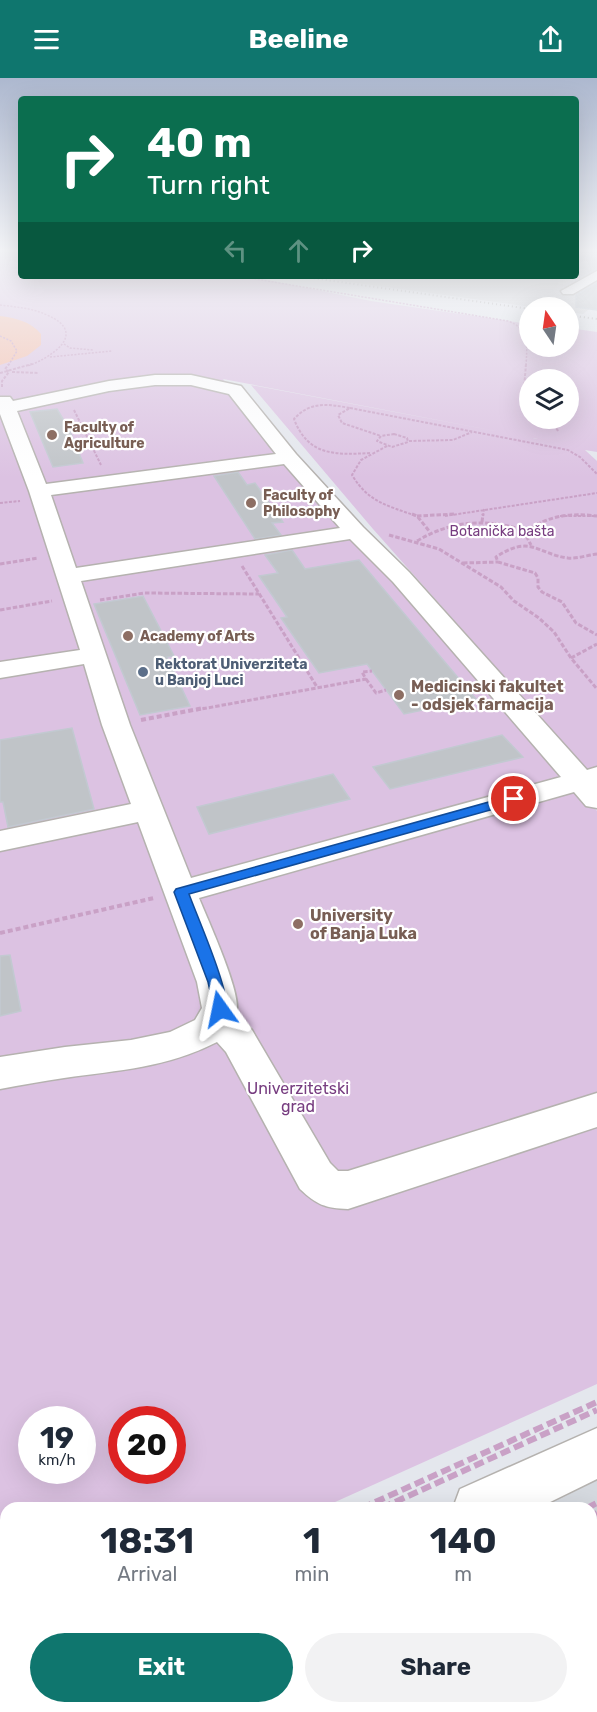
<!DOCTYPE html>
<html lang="en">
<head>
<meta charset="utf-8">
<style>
	body { margin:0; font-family:Rubik,sans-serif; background:#f2f2f3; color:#1f2937; height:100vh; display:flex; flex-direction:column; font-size:22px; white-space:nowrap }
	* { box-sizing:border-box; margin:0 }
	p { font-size:20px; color:#747a83 }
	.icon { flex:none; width:33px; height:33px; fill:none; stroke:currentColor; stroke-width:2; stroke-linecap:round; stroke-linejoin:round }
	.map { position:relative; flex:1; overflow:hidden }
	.details { position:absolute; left:0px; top:1424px; width:597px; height:212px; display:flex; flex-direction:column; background:#fff; border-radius:18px 18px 0 0; box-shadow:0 6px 24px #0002 }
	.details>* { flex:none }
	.top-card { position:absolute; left:18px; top:18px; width:561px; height:183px; border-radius:6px; box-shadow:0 6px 24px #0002; background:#0b6e4f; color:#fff; overflow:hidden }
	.needle { width:39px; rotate:347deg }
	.tools { position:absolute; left:519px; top:219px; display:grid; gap:12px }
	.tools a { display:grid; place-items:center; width:60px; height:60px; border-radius:50%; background:#fff; box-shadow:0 6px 24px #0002; font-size:30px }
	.speed { position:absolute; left:18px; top:1328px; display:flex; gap:12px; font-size:30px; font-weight:700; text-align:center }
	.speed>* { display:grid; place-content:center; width:78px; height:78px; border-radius:50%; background:#fff; box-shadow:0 6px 24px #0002; line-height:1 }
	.speed small { font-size:15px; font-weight:400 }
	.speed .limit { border:9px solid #d22; background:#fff; color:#111 }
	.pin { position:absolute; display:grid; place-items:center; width:51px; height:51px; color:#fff; margin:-26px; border:3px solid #fff; border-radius:50%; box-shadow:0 2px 6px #0007 }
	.me { position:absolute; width:66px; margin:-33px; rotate:348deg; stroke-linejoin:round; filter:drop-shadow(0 0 4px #0008) }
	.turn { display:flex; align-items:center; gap:21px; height:126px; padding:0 30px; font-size:27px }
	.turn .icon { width:78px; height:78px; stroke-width:2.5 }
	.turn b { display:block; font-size:42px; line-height:51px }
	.lanes { display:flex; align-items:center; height:57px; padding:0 30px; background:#0003; justify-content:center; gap:30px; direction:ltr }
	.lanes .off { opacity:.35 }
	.eta { display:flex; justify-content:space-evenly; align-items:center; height:102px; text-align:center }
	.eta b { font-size:36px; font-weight:700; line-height:42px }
	.button { display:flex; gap:12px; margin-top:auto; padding:12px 30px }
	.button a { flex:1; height:69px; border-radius:36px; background:#0f766e; color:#fff; font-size:24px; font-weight:700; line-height:69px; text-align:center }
	.button a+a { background:#f2f2f3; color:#1f2937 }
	header { display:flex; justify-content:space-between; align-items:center; height:78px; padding:0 30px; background:#0f766e; color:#fff; font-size:27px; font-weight:700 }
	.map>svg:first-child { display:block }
</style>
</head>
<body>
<header><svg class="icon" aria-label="menu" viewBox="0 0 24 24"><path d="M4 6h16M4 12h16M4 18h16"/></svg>Beeline<svg class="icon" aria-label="share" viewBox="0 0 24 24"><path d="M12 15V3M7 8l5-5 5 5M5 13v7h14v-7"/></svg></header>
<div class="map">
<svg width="597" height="1634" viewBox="0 0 597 1634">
	<rect width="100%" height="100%" fill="#e4e7ed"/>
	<!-- industrial -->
	<path fill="#d6d8db" d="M576 172H597V225L583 236 569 234 568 230 532 229 305 198H576Z"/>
	<!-- education -->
	<path fill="#d5d9df" d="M597 1402V1634H368L366 1629H591V1430L538 1429Z"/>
	<!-- green -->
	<path fill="#dcc2e2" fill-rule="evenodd" d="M0 172H21V198H248L371 223 529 246 530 268H568L569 250 597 254V374L585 372 597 383V703L373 451 251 307 538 361 223 301 251 340 597 733V1306L324 1429 6 1430V1571L0 1574ZM530 302H568V340H530ZM32 1341H82V1392H32ZM122 1341H172V1392H122Z"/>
	<!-- water -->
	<path fill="#f6bdaa" d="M0 238C15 240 30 243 41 256V267L27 278 0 287Z"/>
	<!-- building -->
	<path fill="#c0c4c8" stroke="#c2c9d1" stroke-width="1.5" d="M576 178 597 180V191L576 202Z
		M597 205V232L576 229V217Z
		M57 331 69 351 83 385 53 389 30 334Z
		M238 394 247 407 255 405 283 444 272 445 281 457 255 461 214 398Z
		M292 472 305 491 359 482 476 621 404 636 367 586 319 595 281 540 287 539 259 498 278 495 265 477Z
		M143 518 174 578 167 579 190 628 140 637 94 526Z
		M72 650 94 731 8 749 3 724H0V662Z
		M502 657 523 679 390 711 373 689Z
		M333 696 350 721 209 756 197 729Z
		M10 877 21 933 0 938V878Z"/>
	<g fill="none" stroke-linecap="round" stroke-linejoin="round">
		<!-- minor casing -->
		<g stroke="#b5b2af" stroke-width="3">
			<path id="minor" d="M597 193V202L573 216H563L561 213Z
				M155 297H191L241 308 296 376 363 449 409 494 587 692 597 689V730L586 728 574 714 199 820C207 840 244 920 236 935L252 952 330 1085 338 1093H348L597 1015V1049L348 1131C325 1130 317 1127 300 1111L226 974 217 964C166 990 120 992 64 1000 43 1003 21 1007 0 1011V979L65 969 131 962 170 954 195 942 202 930 197 904 138 744 0 773V753L131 726 102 647 84 586 0 600V584L80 572 29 413 0 336V319H10L13 323 109 303ZM155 307H191L229 316 276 376 46 406 17 333 109 313ZM284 386 340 450 76 490 51 417ZM350 461 393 504 561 699 191 800 130 647 81 503Z
				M597 1350V1401L538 1430H453L460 1411Z
				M6 1623V1629H71L69 1634H1Z
				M299 1629H357L359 1634H299Z"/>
		</g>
		<!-- path-far4 -->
		<path stroke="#c9a1c6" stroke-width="1.5" stroke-dasharray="2 1.5" stroke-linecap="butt" d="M237 198 508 243C530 251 527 267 526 288
			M0 227C16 229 32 230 47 237 89 255 52 279 28 288
			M0 258 11 263 17 273 8 288
			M64 266 70 270 93 272
			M50 279 112 273"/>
		<!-- path-far3 -->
		<path stroke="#c9a1c6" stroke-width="2" stroke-dasharray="3 1.5" stroke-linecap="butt" d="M526 286 524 310 530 317
			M12 294 39 295
			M0 295 32 286
			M2 309V303L9 294 5 291 9 286
			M350 330 568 372 580 379 597 396
			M74 332 101 387
			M548 340 559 354
			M394 356 407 360 408 364 392 369 377 363 381 358Z
			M409 363 453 362 472 354
			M387 368 361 382 352 397C369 425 387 427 416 438
			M370 375C335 377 308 378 294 341 310 323 328 326 350 330L338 337 342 345 381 358
			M0 425 20 423
			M445 438 597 415
			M483 438 484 431
			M560 438H594"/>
		<!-- path-far2 -->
		<path stroke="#c9a1c6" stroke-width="3" stroke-dasharray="4.5 2" stroke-linecap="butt" d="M412 436 417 438 430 454
			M417 438 456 436
			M482 444 483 436
			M526 454C548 437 570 435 597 438
			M389 457 439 471 501 509 514 523 539 540 554 554 571 580 597 611
			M417 463C450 443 486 440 523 452L531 467
			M597 476C588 477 577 481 568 480 537 476 531 456 496 479L498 484 535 495 538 500V509L542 514 562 524 576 545 597 557
			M463 485 498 484
			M0 486 38 480
			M242 488 317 609
			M100 522 144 515 259 516
			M0 532 52 523
			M571 580 597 566
			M366 601 376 615 386 612
			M196 632 366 601 362 594 372 593"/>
		<!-- path-far1 -->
		<path stroke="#c9a1c6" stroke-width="4" stroke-dasharray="5 3" stroke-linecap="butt" d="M141 642 204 630
			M0 855 154 820"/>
		<!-- path -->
		<path stroke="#c9a1c6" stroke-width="6" stroke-dasharray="10 4.5" stroke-linecap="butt" d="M362 1430 597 1324
			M382 1430 597 1332
			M587 1430 597 1425
			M591 1438 597 1435
			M0 1593 6 1590
			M0 1600 6 1597
			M154 1634 165 1629
			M186 1634 196 1629"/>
		<!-- minor -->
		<use href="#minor" fill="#fff" fill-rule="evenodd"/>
		<!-- rail -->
		<path stroke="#afaeae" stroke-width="2" stroke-dasharray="1 3" stroke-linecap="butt" d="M298 198 530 231
			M568 237 597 241"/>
	</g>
	<!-- sky -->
	<linearGradient id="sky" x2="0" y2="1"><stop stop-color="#adb8cf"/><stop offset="0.43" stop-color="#f3f4f7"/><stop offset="1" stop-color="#f3f4f7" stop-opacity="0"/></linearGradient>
	<rect width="597" height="400" fill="url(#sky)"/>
	<!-- route -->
	<path fill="#1a73e8" stroke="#114b97" stroke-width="1.5" d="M514 717 521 721 519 724 189 816C196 836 233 919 226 935H215L208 904 174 814 176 811Z"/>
	<!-- markers -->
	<g fill="#8d6e63" stroke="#fff" stroke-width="2">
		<circle cx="52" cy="357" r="6"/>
		<circle cx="251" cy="425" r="6"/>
		<circle cx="128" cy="558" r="6"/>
		<circle cx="399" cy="617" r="6"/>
		<circle cx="298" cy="846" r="6"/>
	</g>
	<circle fill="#5c6f8a" stroke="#fff" stroke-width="2" cx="143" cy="594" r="6"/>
	<g text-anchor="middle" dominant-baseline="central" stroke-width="4.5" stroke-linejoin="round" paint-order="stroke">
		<!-- far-education labels -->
		<g font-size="14" font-weight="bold" fill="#785e54" stroke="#fff" text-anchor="start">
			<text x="64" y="349">Faculty of<tspan x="64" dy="16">Agriculture</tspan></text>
			<text x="263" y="417">Faculty of<tspan x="263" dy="16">Philosophy</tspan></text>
			<text x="140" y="558">Academy of Arts</text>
		</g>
		<!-- far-park labels -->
		<g font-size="14" fill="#773d80" stroke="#fff">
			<text x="502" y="453">Botanička bašta</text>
		</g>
		<!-- far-service labels -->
		<g font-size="14" font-weight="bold" fill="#4e5e75" stroke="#fff" text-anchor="start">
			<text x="155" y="586">Rektorat Univerziteta<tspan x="155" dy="16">u Banjoj Luci</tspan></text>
		</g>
		<!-- education labels -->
		<g font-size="16" font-weight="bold" fill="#785e54" stroke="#fff" text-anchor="start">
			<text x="411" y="608">Medicinski fakultet<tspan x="411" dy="18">- odsjek farmacija</tspan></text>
			<text x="310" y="837">University<tspan x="310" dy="18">of Banja Luka</tspan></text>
		</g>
		<!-- park labels -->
		<g font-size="16" fill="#773d80" stroke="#fff">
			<text x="298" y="1010">Univerzitetski<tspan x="298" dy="18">grad</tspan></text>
		</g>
	</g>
</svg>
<div class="tools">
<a><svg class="needle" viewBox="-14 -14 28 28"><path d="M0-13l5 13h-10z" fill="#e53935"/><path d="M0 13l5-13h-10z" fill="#747a83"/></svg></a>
<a><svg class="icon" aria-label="layers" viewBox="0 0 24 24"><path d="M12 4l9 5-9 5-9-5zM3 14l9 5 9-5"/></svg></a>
</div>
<div class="speed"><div>19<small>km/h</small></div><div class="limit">20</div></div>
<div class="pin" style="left:514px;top:721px;background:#d93025"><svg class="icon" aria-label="arrive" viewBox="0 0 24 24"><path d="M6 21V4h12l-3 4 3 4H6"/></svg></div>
<svg class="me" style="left:220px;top:931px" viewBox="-20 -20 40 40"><path d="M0-17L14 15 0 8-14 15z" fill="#1a73e8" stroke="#fff" stroke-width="4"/></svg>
<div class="top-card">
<div class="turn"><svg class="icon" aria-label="right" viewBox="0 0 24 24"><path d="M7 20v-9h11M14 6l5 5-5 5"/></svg><div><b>40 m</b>Turn right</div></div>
<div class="lanes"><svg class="icon off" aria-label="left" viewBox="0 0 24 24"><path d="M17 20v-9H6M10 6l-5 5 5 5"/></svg><svg class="icon off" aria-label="ahead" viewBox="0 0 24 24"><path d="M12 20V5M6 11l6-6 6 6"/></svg><svg class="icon" aria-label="right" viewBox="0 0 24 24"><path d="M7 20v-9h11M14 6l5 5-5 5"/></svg></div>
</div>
<section class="details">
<div class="eta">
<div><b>18:31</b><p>Arrival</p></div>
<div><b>1</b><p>min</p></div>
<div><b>140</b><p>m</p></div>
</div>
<div class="button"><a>Exit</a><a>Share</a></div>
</section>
</div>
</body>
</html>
